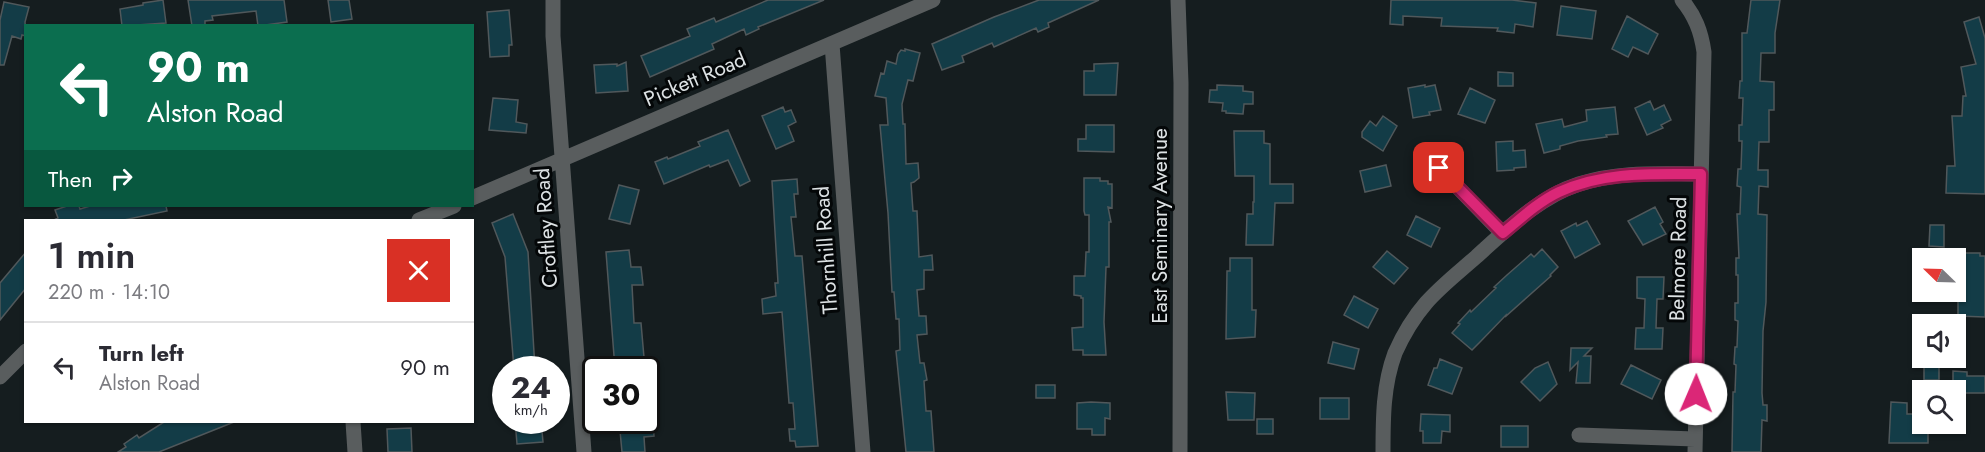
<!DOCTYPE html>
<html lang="en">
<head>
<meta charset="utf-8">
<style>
	body { margin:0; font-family:Jost,sans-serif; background:#f7f7f7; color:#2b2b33; height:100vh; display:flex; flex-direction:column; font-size:22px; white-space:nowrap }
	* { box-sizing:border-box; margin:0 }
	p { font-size:20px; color:#7c7c81 }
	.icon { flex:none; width:33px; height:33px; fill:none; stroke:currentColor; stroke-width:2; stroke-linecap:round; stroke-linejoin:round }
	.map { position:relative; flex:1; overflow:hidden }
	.drawer { position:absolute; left:24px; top:219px; width:450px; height:204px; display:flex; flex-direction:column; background:#fff; border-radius:0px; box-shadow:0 2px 4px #0004 }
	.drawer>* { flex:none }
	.banner { position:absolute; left:24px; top:24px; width:450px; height:183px; border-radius:0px; box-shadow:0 2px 4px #0004; background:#0b6e4f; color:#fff; overflow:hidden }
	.needle { width:39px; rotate:293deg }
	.buttons { position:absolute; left:1912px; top:248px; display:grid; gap:12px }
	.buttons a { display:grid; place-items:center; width:54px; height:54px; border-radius:0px; background:#fff; box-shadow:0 2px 4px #0004; font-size:30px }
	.speed { position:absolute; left:492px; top:356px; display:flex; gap:12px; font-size:30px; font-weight:700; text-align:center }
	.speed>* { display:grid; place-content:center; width:78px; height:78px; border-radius:50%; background:#fff; box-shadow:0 2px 4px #0004; line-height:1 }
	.speed small { font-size:15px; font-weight:400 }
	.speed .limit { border:3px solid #111; border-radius:9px; background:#fff; color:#111 }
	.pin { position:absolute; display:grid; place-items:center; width:51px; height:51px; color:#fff; margin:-26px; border-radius:12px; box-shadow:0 3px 9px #0006 }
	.me { position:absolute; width:66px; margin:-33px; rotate:1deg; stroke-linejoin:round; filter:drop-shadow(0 0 4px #0008) }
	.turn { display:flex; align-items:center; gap:21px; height:126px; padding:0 24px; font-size:27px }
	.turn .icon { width:78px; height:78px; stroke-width:2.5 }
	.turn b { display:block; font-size:42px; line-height:51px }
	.then { display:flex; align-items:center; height:57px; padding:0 24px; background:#0003; gap:12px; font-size:22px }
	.round { display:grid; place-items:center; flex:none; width:63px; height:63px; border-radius:0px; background:#f7f7f7 }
	.head { display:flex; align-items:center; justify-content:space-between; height:102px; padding:0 24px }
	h1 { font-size:36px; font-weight:600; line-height:45px }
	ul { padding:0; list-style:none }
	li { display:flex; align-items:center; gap:18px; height:90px; padding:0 24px; border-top:2px solid #e1e1e2 }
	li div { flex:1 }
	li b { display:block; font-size:22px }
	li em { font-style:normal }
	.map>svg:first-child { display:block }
</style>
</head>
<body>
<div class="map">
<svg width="1985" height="452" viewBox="0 0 1985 452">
	<rect width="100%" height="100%" fill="#151d1f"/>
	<!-- building -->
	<path fill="#133c47" stroke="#50585b" stroke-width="1.5" d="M163 0 166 23 122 26 120 9 143 5V3Z
		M188 0H284L287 22 258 26 256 11 212 16 213 20 205 21V26H192Z
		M328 0H349L352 19 331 22Z
		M768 0H824L758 27 759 29 746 35 744 29 712 44 714 49 650 77 641 56 690 36 687 29 714 18 716 22Z
		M1039 0H1099L1048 23 1049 27 1038 32 1036 28 994 47 992 43 962 56 964 62 942 70 932 44 994 17Z
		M1391 0H1512L1536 3 1533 27 1515 24 1514 33 1497 31 1498 28 1441 26 1442 18 1403 16V25L1390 24Z
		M1751 0H1780L1775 33V53H1761L1760 81 1774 82V110H1769V142H1759L1758 170H1768V187L1759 186 1758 214 1767 215 1766 302 1763 331 1762 393 1763 405H1767V421L1762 420 1761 452H1732L1733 392H1735L1736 365 1734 364 1735 347H1737L1738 321 1735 320V303H1738V275H1736V258H1739L1737 214H1740L1741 187 1737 186 1738 169H1741L1742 141H1739V125H1742L1743 98H1739L1740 81H1742V33H1747Z
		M4 2 29 7 25 22 26 36 22 35 21 39 12 36 4 65H0V20Z
		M1561 6 1596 11 1592 39 1557 35Z
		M509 10 512 45H509V56L490 57 487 12Z
		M1627 16 1658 34 1648 54 1633 47 1628 57 1612 49Z
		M1979 17 1985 38V194L1946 193 1947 166H1955L1952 116H1962L1963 96H1966L1961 67 1976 64 1964 22Z
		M905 49 920 53 913 81 908 80 902 104 903 124H905L906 164 918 163 919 178 914 182 911 183 913 211H917L919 257 932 255 933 270H924V289L917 290 919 316H926L927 334 917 335 920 363H924L927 380 924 381 926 411H931L934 452H906L896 351 900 350 899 319H896L894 292H892L888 213 880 125H888L886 98 875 96 881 73 884 74 887 61 896 64 898 54 901 50 905 51Z
		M626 62 628 91 596 93 594 65 617 64V66Z
		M1118 63 1116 95H1084V71H1094V64Z
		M1498 72 1513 73V86H1498Z
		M1217 85 1243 86V91L1253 92V104H1244L1243 114 1226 113V111H1222L1223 103 1209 102 1210 90H1217Z
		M1425 85V87L1435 85 1441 110 1429 112 1430 115 1413 118 1408 88Z
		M1470 88 1495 100 1485 123 1458 114Z
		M493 98 518 100 516 122 527 124 526 133 489 130Z
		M1650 101 1654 110 1664 105 1671 120 1661 125 1663 128 1647 135 1635 108Z
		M783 107 785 112 791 110 796 122 788 126 794 141 776 149 762 116Z
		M1615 107 1618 134 1606 135 1607 137 1578 141 1560 146V149L1544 153 1536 124 1562 119 1564 127 1587 121 1586 110Z
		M1383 116 1397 126 1383 151 1362 137V132L1370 121 1376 126Z
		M1086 125H1114V152L1078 151V139H1086Z
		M728 130 750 181 740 186 728 160 710 167 709 165 664 184 655 162 667 157 668 159 700 146 698 142Z
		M1234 131H1264V143L1270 144V184H1293V203H1275L1273 245H1246L1247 214H1253V202H1254V176H1235Z
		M1513 141V151L1525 150 1526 167 1514 168V170L1497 171 1496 142Z
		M1386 165 1391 186 1365 192 1360 171Z
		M1084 178H1100V181H1108V184H1112V208L1108 207 1111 222H1109V267H1106L1104 322 1106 355H1083V350H1073L1072 328 1083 327V298H1081V296L1074 295V276H1085L1086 252H1089V215H1085L1084 211Z
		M797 179 798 194H794L796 217H791L795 256H802L818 446 796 447 795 441H790L789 429H795L793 403H789L782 312 763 314 762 299 776 296 775 283H778L772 181Z
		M619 185 639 190 630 224 609 219Z
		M67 206H79L80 209 90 206H166L167 211 124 220H54L58 218 55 210Z
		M1655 207 1663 222 1660 224 1666 234 1643 245 1628 221Z
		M513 214 528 252 535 369H514L505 257 492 223Z
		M1416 216 1440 228 1431 247 1407 235Z
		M1587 221 1600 244 1575 258 1561 231 1576 223 1577 226Z
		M1930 225H1944V247L1929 246Z
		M1542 249 1558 267 1550 275 1551 276 1506 316V315L1480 342 1472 350 1452 333 1460 324 1458 323 1470 310 1471 312 1496 288 1494 287 1507 275 1531 254 1534 257Z
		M629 250 631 267H641L643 285H632L634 323H641L645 369H615L606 252Z
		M1387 251 1408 268 1394 284 1373 267Z
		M26 252V288L0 320V283Z
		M1956 253H1980V256H1985V317L1958 316V300H1956Z
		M1230 258H1252V310H1256L1255 337 1226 339 1227 271H1230Z
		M1637 277H1664L1663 299H1657L1656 328H1663L1662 349H1635L1636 328H1644L1645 299 1637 298Z
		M1354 296 1378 309 1368 328 1344 315Z
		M1333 342 1359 349 1354 369 1328 363Z
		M1571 348H1592L1584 356H1591L1590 383H1576L1578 362 1570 370Z
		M1440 359 1462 368 1452 394 1428 385 1434 368H1437Z
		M1548 362 1557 384 1540 401 1521 382 1535 368Z
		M1924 362 1939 363V380H1924Z
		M1631 365 1661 380 1652 399 1621 384Z
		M1953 371 1967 372V376H1985V393H1956V390H1953Z
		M1036 385H1055V398H1036Z
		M1226 392 1255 393 1254 420H1228Z
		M1320 398H1349V419H1320Z
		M1091 402 1110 403V419L1105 418V435H1092V429H1077V403Z
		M1891 402 1907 403V414H1913V428L1928 429V443H1889Z
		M1421 414 1450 415V432L1442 431 1441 443H1423V431H1420Z
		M1257 419H1273V434H1257Z
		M515 420H541L543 442 517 444Z
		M619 420H648V423H653L654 436 644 437 645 452H622Z
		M164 422H234L159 452H118L126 447 124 444 137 435 139 438Z
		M1501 426H1528V447H1501Z
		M411 428 412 452H388L387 429Z"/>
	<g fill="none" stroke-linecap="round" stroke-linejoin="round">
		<!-- minor -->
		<path stroke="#595d5e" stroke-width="15" d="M553 0V36L584 452
			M1178 0 1181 83 1180 452
			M1682 0C1695 16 1701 31 1704 52L1695 452
			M832 44 863 452
			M1439 168 1502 233
			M472 198 933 0
			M419 220 454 206
			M0 377 26 351
			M353 422 355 452
			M1579 435 1695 439
			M1383 452C1383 419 1383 385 1395 353 1403 335 1413 318 1426 303 1441 286 1459 272 1476 257 1507 229 1539 197 1579 184 1619 171 1660 174 1701 174"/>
	</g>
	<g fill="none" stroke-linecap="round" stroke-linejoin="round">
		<!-- route casing -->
		<g stroke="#8e194d" stroke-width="15">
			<path id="route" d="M1439 168 1503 233C1520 219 1538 202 1559 192 1604 171 1653 174 1701 174L1696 394"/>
		</g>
		<!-- route -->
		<use href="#route" stroke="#db2777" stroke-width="10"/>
	</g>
	<g text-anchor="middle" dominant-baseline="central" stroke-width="6" stroke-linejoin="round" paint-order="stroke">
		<!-- street labels -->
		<g font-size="21" fill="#dde2e4" stroke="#040708">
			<text transform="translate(695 79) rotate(-23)">Pickett Road</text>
			<text transform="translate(1160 226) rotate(-90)">East Seminary Avenue</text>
			<text transform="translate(546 228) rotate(-94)">Croftley Road</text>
			<text transform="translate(826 250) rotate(-94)">Thornhill Road</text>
			<text transform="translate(1678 259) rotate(-89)">Belmore Road</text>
		</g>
	</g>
</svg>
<div class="buttons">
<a><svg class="needle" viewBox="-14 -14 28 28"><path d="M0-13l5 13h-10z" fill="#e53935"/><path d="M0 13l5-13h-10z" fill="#7c7c81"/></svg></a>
<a><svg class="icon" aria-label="sound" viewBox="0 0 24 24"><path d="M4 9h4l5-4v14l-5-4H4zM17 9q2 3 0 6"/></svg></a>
<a><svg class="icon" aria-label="search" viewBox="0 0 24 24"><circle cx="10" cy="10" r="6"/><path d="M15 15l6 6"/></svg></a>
</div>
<div class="speed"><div>24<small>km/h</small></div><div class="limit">30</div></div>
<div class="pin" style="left:1439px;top:168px;background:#d93025"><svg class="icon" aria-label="arrive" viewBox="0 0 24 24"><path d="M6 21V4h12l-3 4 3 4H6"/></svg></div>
<svg class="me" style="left:1696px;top:394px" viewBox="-20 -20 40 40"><circle r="19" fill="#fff"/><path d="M0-13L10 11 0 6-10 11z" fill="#db2777"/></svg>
<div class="banner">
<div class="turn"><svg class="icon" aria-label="left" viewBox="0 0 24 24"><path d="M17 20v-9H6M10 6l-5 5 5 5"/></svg><div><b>90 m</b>Alston Road</div></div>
<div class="then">Then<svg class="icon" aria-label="right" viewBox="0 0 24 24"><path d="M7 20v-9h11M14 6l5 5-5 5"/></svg></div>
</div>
<section class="drawer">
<div class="head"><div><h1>1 min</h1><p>220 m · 14:10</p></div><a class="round" style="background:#d93025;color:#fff"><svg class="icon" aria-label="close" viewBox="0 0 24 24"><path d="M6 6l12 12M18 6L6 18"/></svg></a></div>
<ul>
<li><svg class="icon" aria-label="left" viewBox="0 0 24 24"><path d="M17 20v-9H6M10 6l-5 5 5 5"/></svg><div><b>Turn left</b><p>Alston Road</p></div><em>90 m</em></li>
</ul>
</section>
</div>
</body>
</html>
